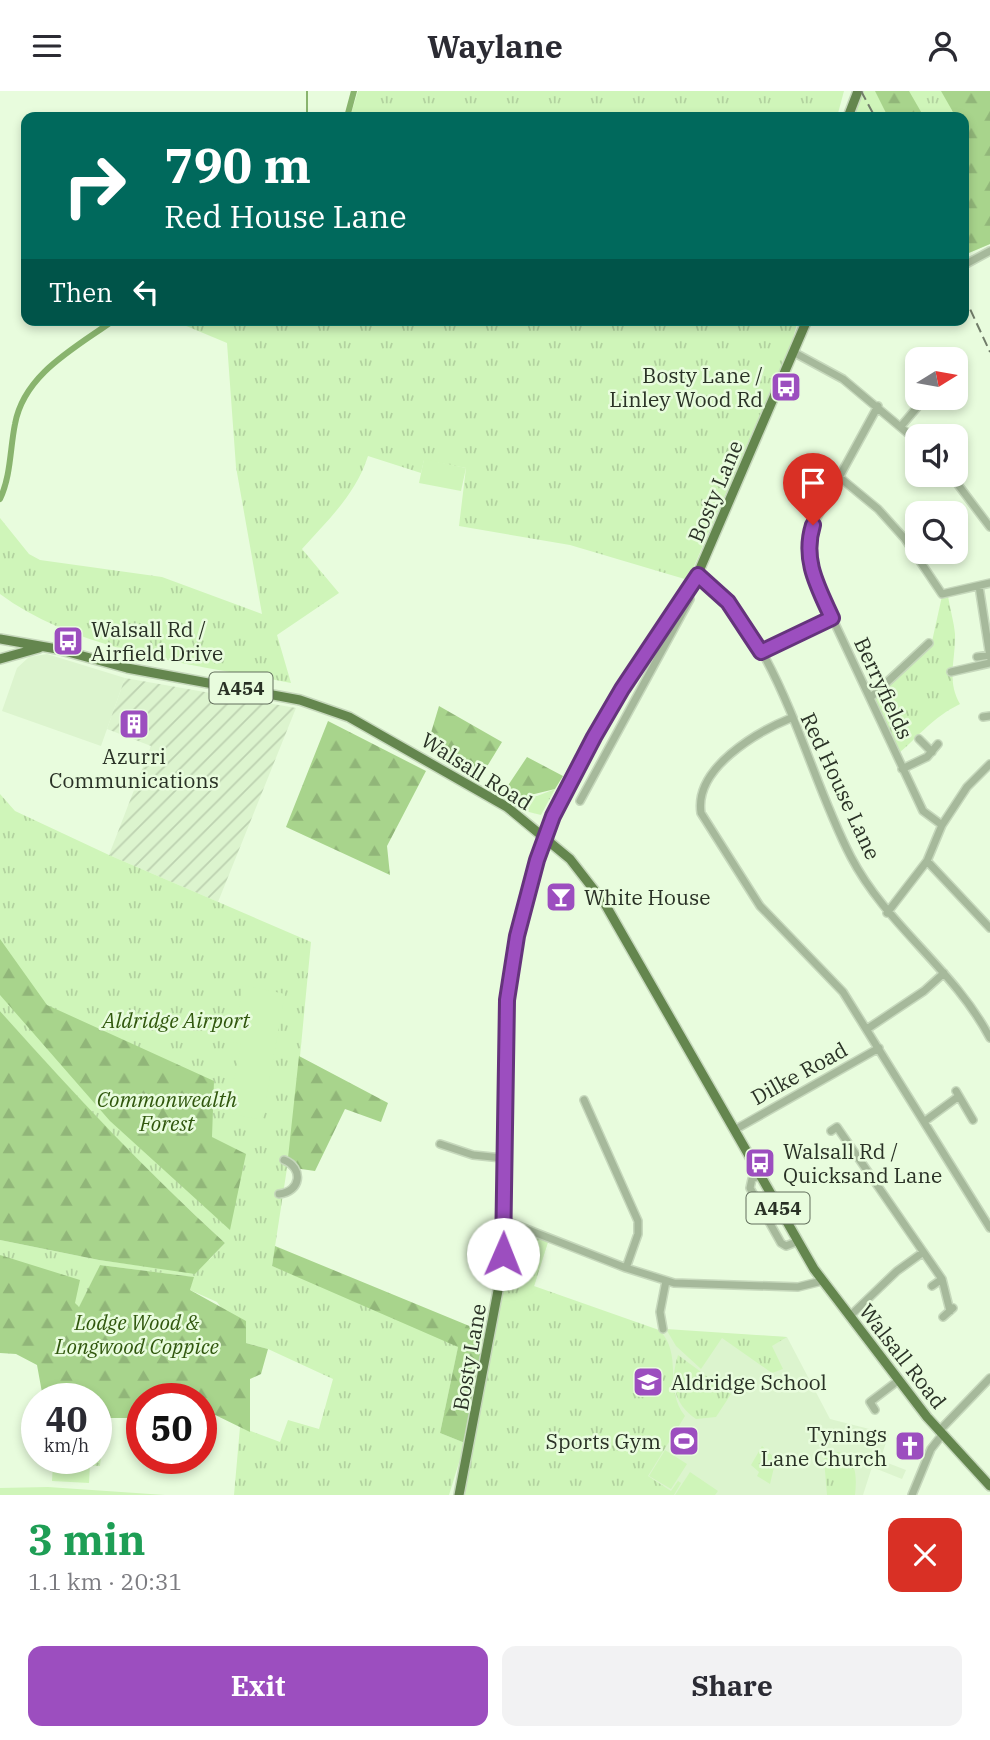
<!DOCTYPE html>
<html lang="en">
<head>
<meta charset="utf-8">
<style>
	body { margin:0; font-family:"IBM Plex Serif",serif; background:#f2f2f3; color:#2b2b33; height:100vh; display:flex; flex-direction:column; font-size:26px; white-space:nowrap }
	* { box-sizing:border-box; margin:0 }
	p { font-size:23px; color:#7c7c81 }
	.icon { flex:none; width:38px; height:38px; fill:none; stroke:currentColor; stroke-width:2; stroke-linecap:round; stroke-linejoin:round }
	.map { position:relative; height:1404px; overflow:hidden }
	.drawer { display:flex; flex-direction:column; background:#fff; flex:1 }
	.drawer>* { flex:none }
	.hud { position:absolute; left:21px; top:21px; width:948px; height:214px; border-radius:14px; box-shadow:0 4px 10px #0003; background:#00695c; color:#fff; overflow:hidden }
	.needle { width:46px; rotate:79deg }
	.tools { position:absolute; left:905px; top:256px; display:grid; gap:14px }
	.tools a { display:grid; place-items:center; width:63px; height:63px; border-radius:14px; background:#fff; box-shadow:0 4px 10px #0003; font-size:35px }
	.speed { position:absolute; left:21px; top:1292px; display:flex; gap:14px; font-size:35px; font-weight:700; text-align:center }
	.speed>* { display:grid; place-content:center; width:91px; height:91px; border-radius:50%; background:#fff; box-shadow:0 4px 10px #0003; line-height:1 }
	.speed small { font-size:18px; font-weight:400 }
	.speed .limit { border:10px solid #d22; background:#fff; color:#111 }
	.pin { position:absolute; display:grid; place-items:center; width:60px; height:60px; color:#fff; margin:-72px -30px; border-radius:50% 50% 50% 0; rotate:-45deg; box-shadow:0 0 7px #0007 }
	.pin .icon { rotate:45deg }
	.me { position:absolute; width:77px; margin:-38px; rotate:1deg; stroke-linejoin:round; filter:drop-shadow(0 0 5px #0008) }
	.turn { display:flex; align-items:center; gap:24px; height:147px; padding:0 28px; font-size:32px }
	.turn .icon { width:91px; height:91px; stroke-width:2.5 }
	.turn b { display:block; font-size:49px; line-height:60px }
	.then { display:flex; align-items:center; height:66px; padding:0 28px; background:#0003; gap:14px; font-size:26px }
	.round { display:grid; place-items:center; flex:none; width:74px; height:74px; border-radius:14px; background:#f2f2f3 }
	.summary { display:flex; align-items:center; justify-content:space-between; height:119px; padding:0 28px }
	h1 { font-size:42px; font-weight:800; line-height:52px; color:#1e9e55 }
	.action { display:flex; gap:14px; margin-top:auto; padding:14px 28px }
	.action a { flex:1; height:80px; border-radius:14px; background:#9c4ebf; color:#fff; font-size:28px; font-weight:800; line-height:80px; text-align:center }
	.action a+a { background:#f2f2f3; color:#2b2b33 }
	header { display:flex; justify-content:space-between; align-items:center; height:91px; padding:0 28px; background:#fff; font-size:32px; font-weight:800 }
	.map>svg:first-child { display:block }
</style>
</head>
<body>
<header><svg class="icon" aria-label="menu" viewBox="0 0 24 24"><path d="M4 6h16M4 12h16M4 18h16"/></svg>Waylane<svg class="icon" aria-label="person" viewBox="0 0 24 24"><circle cx="12" cy="8" r="4"/><path d="M4 21q1-7 8-7t8 7"/></svg></header>
<div class="map">
<svg width="990" height="1404" viewBox="0 0 990 1404">
	<defs>
		<pattern id="industrial-furrows" width="10" height="10" patternUnits="userSpaceOnUse" patternTransform="scale(1.75)"><rect width="10" height="10" fill="#dcf4ce"/><path d="M-1 1l2-2M0 10L10 0M9 11l2-2" fill="none" stroke="#bdd2b1"/></pattern>
		<pattern id="grass-tufts" width="24" height="20" patternUnits="userSpaceOnUse" patternTransform="scale(1.75)"><rect width="24" height="20" fill="#cff5b9"/><path d="M3 7l-1-3M5 7V3M7 7l1-3M15 17l-1-3M17 17v-4M19 17l1-3" fill="none" stroke="#b2d29f"/></pattern>
		<pattern id="forest-firs" width="22" height="20" patternUnits="userSpaceOnUse" patternTransform="scale(1.75)"><rect width="22" height="20" fill="#a8d48c"/><path d="M5 1l3.5 6h-7zM16 11l3.5 6h-7z" fill="#91b679"/></pattern>
	</defs>
	<rect width="100%" height="100%" fill="#e8fcdd"/>
	<!-- built -->
	<path fill="#dcf4ce" d="M47 563 125 587 101 655 2 620 17 577 29 566Z
		M512 1139 548 1151 534 1196 651 1239 787 1246 830 1328 889 1343 880 1369 906 1379 902 1388 872 1376 863 1404H464L506 1187Z"/>
	<!-- industrial -->
	<path fill="url(#industrial-furrows)" d="M125 587 296 617 218 811 109 764 151 655 107 638Z"/>
	<!-- grass -->
	<path fill="url(#grass-tufts)" d="M358 0H844L837 26H350Z
		M863 0H990V153L964 164V26H858L855 21Z
		M172 229H798L792 251 688 489 570 454 459 435 466 377 424 369 421 382 368 365C356 403 328 429 302 458L339 502 277 544 291 592C197 574 78 561 0 503V427L29 463 40 469 162 486 262 523 236 376 227 252Z
		M942 505H948C950 518 954 531 955 543 956 568 946 589 960 613 932 627 921 643 898 663L873 609 931 555Z
		M555 698 541 724 529 721 513 707 537 705Z
		M0 703 15 720 109 764 311 851 293 1038 272 1175 459 1252 440 1342 465 1352 449 1404H234L240 1336 280 1351 288 1329 319 1338 333 1288 268 1258 246 1252 217 1211 190 1199 193 1186 100 1174 79 1217 0 1164V1149L99 1169 143 1175 209 1169 225 1152C145 1079 71 1001 0 920Z
		M512 1139 548 1151 534 1195 659 1239C684 1263 663 1297 685 1325L648 1385 671 1400 678 1390 681 1392 674 1404H464L506 1187Z
		M666 1238 787 1246 772 1255 783 1278 772 1282 722 1247 701 1278 676 1255Z
		M678 1264 731 1303 716 1326 696 1328C673 1313 670 1289 678 1264Z
		M96 1327H105L100 1375 48 1372 47 1367H96Z
		M762 1355 776 1368 770 1393 757 1385 759 1381 751 1374Z
		M838 1361C857 1366 857 1387 855 1404H827L824 1368 827 1364Z
		M48 1396 165 1404H0V1397Z"/>
	<!-- forest -->
	<path fill="url(#forest-firs)" d="M875 0H909L924 26H888Z
		M941 0H990V153L964 164V26H950L953 21Z
		M439 615 502 651 480 687 427 655Z
		M328 630 426 680 387 755 390 784 286 736Z
		M527 666 563 685 555 698 514 708 503 702Z
		M0 848 47 914 214 990 212 1046 246 1063 230 1139 110 1030 0 904Z
		M0 920C72 1001 145 1079 225 1152L195 1183 99 1169 0 1149Z
		M299 965 388 1012 381 1031 345 1018 315 1080 287 1076Z
		M275 1155 484 1241 465 1352 440 1342 458 1256 272 1175Z
		M0 1164 80 1189 75 1212 79 1216 100 1174 194 1186 190 1199 246 1230V1252L268 1258 261 1283 250 1288V1341L201 1317V1307H142V1327H96V1307H43L37 1274 16 1263 0 1262Z"/>
	<!-- garden -->
	<path fill="#cff5b9" d="M424 368 466 377 461 400 419 392Z
		M243 894 285 903 262 1029 227 1022 241 953 233 951Z
		M665 1359 687 1373 671 1398 649 1385Z
		M53 1372 90 1374 89 1392 52 1390Z
		M690 1381 718 1400 715 1404H675Z"/>
	<g fill="none" stroke-linecap="round" stroke-linejoin="round">
		<!-- stream -->
		<path stroke="#89b46e" stroke-width="2" d="M307 0V26"/>
		<!-- canal -->
		<path stroke="#89b46e" stroke-width="6" d="M347 26 354 0
			M0 408C11 385 10 357 15 333 24 283 75 257 114 229"/>
		<!-- minor casing -->
		<g stroke="#c6d8bc" stroke-width="10">
			<path id="minor" d="M964 174 990 160
				M795 262 843 288 917 350
				M878 315 813 434C807 453 809 467 813 486L923 720 942 734
				M902 334 926 306
				M950 383 990 436
				M838 385 878 418 905 448 942 503 990 492
				M698 483C781 547 804 676 851 766 887 835 954 878 990 947
				M979 495 990 566
				M761 561 832 527
				M977 566 990 564
				M951 581 990 572
				M870 607 929 552
				M983 626 990 625
				M791 627C757 641 694 677 701 722L760 815 843 901 990 1137
				M919 648 932 661
				M902 678 927 666 938 653
				M580 710 690 508
				M927 770 990 837
				M887 822 927 770 942 734 967 696 990 673
				M867 938 924 900 944 882
				M956 1000 973 1029
				M584 1009 638 1130V1143L626 1177
				M925 1030 959 1005
				M736 1038 879 957
				M831 1040 837 1036 942 1188 950 1220
				M440 1053 473 1064 502 1067
				M760 1084 752 1088 750 1097 781 1152 786 1155 796 1151
				M279 1103C301 1101 304 1077 284 1069
				M503 1129 626 1177 674 1192 798 1196 822 1190
				M932 1195 942 1188
				M850 1225 897 1180 922 1162
				M943 1226 953 1217
				M663 1238 660 1221 666 1190
				M875 1319 870 1311 899 1289
				M939 1340 990 1287
				M912 1404 931 1358 942 1344"/>
		</g>
		<!-- major casing -->
		<g stroke="#c6d8bc" stroke-width="12">
			<path id="major" d="M848 26 858 0
				M0 548 57 558 127 577 300 609 349 626 507 716 570 768 605 813 814 1178 927 1326 990 1395
				M0 568 39 557
				M459 1404 500 1189 507 909 518 845 537 769 553 725 622 598 693 494 807 229"/>
		</g>
		<!-- minor -->
		<use href="#minor" stroke="#a6b99b" stroke-width="7"/>
		<!-- major -->
		<use href="#major" stroke="#64864e" stroke-width="9"/>
		<!-- rail -->
		<path stroke="#717d6a" stroke-width="2" stroke-dasharray="10 5" stroke-linecap="butt" d="M861 0 875 26
			M964 205 990 261"/>
	</g>
	<g fill="none" stroke-linecap="round" stroke-linejoin="round">
		<!-- route casing -->
		<g stroke="#65337c" stroke-width="18">
			<path id="route" d="M503 1163 507 909 517 845 537 769 553 725 594 646 622 598 698 484 728 511 761 561 832 527C818 496 802 469 813 434"/>
		</g>
		<!-- route -->
		<use href="#route" stroke="#9c4ebf" stroke-width="12"/>
	</g>
	<!-- icons -->
	<defs>
		<g id="bus-square" transform="scale(1.575)"><rect x="-9" y="-9" width="18" height="18" rx="4" fill="#9c4ebf" stroke="#e8fcdd"/><path d="M-5-6H5V4H4V6H2V4H-2V6H-4V4H-5ZM-3.5-4V0h7V-4ZM-3.5 1.2v1.5H-2V1.2ZM2 1.2v1.5H3.5V1.2Z" fill="#fff"/></g>
		<g id="building-square" transform="scale(1.575)"><rect x="-9" y="-9" width="18" height="18" rx="4" fill="#9c4ebf" stroke="#e8fcdd"/><path d="M-4-6H4V6H1V3H-1V6H-4ZM-2.5-4.3h1.7v1.8h-1.7ZM.8-4.3h1.7v1.8H.8ZM-2.5-1h1.7V.8h-1.7ZM.8-1h1.7V.8H.8Z" fill="#fff"/></g>
		<g id="bar-square" transform="scale(1.575)"><rect x="-9" y="-9" width="18" height="18" rx="4" fill="#9c4ebf" stroke="#e8fcdd"/><path d="M-6-5H6L.8 .8V4.5H3.5V6h-7V4.5H-.8V.8Z" fill="#fff"/></g>
		<g id="school-square" transform="scale(1.575)"><rect x="-9" y="-9" width="18" height="18" rx="4" fill="#9c4ebf" stroke="#e8fcdd"/><path d="M0-5L7-2L0 1L-7-2ZM-4 1L0 2.5L4 1V4Q0 6-4 4Z" fill="#fff"/></g>
		<g id="stadium-square" transform="scale(1.575)"><rect x="-9" y="-9" width="18" height="18" rx="4" fill="#9c4ebf" stroke="#e8fcdd"/><path d="M0-5a6.5 5 0 1 0 0 10a6.5 5 0 1 0 0-10ZM-3.5-1.8h7v3.6h-7Z" fill="#fff"/></g>
		<g id="church-square" transform="scale(1.575)"><rect x="-9" y="-9" width="18" height="18" rx="4" fill="#9c4ebf" stroke="#e8fcdd"/><path d="M-1.2-6h2.4v3.5h3.3v2.4h-3.3V6h-2.4V-.1h-3.3v-2.4h3.3Z" fill="#fff"/></g>
	</defs>
	<g fill-rule="evenodd">
		<use href="#bus-square" x="786" y="296"/>
		<use href="#bus-square" x="68" y="550"/>
		<use href="#building-square" x="134" y="633"/>
		<use href="#bar-square" x="561" y="806"/>
		<use href="#bus-square" x="760" y="1072"/>
		<use href="#school-square" x="648" y="1291"/>
		<use href="#stadium-square" x="684" y="1350"/>
		<use href="#church-square" x="910" y="1355"/>
	</g>
	<g text-anchor="middle" dominant-baseline="central" stroke-width="5" stroke-linejoin="round" paint-order="stroke">
		<!-- shield labels -->
		<g fill="#e8fcdd" stroke="#636f5d" stroke-width="2">
			<rect x="209.5" y="581.5" width="63" height="31" rx="5"/>
			<rect x="746.5" y="1101.5" width="63" height="31" rx="5"/>
		</g>
		<g font-size="19" font-weight="bold" fill="#2a3226">
			<text x="241" y="597">A454</text>
			<text x="778" y="1117">A454</text>
		</g>
		<!-- poi labels -->
		<g font-size="21" fill="#2a3226" stroke="#e8fcdd" text-anchor="start">
			<text x="763" y="284" text-anchor="end">Bosty Lane /<tspan x="763" dy="24">Linley Wood Rd</tspan></text>
			<text x="91" y="538">Walsall Rd /<tspan x="91" dy="24">Airfield Drive</tspan></text>
			<text x="134" y="665" text-anchor="middle">Azurri<tspan x="134" dy="24">Communications</tspan></text>
			<text x="584" y="806">White House</text>
			<text x="783" y="1060">Walsall Rd /<tspan x="783" dy="24">Quicksand Lane</tspan></text>
			<text x="671" y="1291">Aldridge School</text>
			<text x="887" y="1343" text-anchor="end">Tynings<tspan x="887" dy="24">Lane Church</tspan></text>
			<text x="661" y="1350" text-anchor="end">Sports Gym</text>
		</g>
		<!-- street labels -->
		<g font-size="21" fill="#2a3226" stroke="#e8fcdd">
			<text transform="translate(715 400) rotate(-67)">Bosty Lane</text>
			<text transform="translate(884 597) rotate(65)">Berryfields</text>
			<text transform="translate(477 680) rotate(32)">Walsall Road</text>
			<text transform="translate(841 695) rotate(65)">Red House Lane</text>
			<text transform="translate(799 982) rotate(-29)">Dilke Road</text>
			<text transform="translate(903 1265) rotate(52)">Walsall Road</text>
			<text transform="translate(469 1266) rotate(-80)">Bosty Lane</text>
		</g>
		<!-- park labels -->
		<g font-size="21" font-style="italic" fill="#30570d" stroke="#e8fcdd">
			<text x="176" y="929">Aldridge Airport</text>
			<text x="167" y="1008">Commonwealth<tspan x="167" dy="24">Forest</tspan></text>
			<text x="137" y="1231">Lodge Wood &amp;<tspan x="137" dy="24">Longwood Coppice</tspan></text>
		</g>
	</g>
</svg>
<div class="tools">
<a><svg class="needle" viewBox="-14 -14 28 28"><path d="M0-13l5 13h-10z" fill="#e53935"/><path d="M0 13l5-13h-10z" fill="#7c7c81"/></svg></a>
<a><svg class="icon" aria-label="sound" viewBox="0 0 24 24"><path d="M4 9h4l5-4v14l-5-4H4zM17 9q2 3 0 6"/></svg></a>
<a><svg class="icon" aria-label="search" viewBox="0 0 24 24"><circle cx="10" cy="10" r="6"/><path d="M15 15l6 6"/></svg></a>
</div>
<div class="speed"><div>40<small>km/h</small></div><div class="limit">50</div></div>
<div class="pin" style="left:813px;top:434px;background:#d93025"><svg class="icon" aria-label="arrive" viewBox="0 0 24 24"><path d="M6 21V4h12l-3 4 3 4H6"/></svg></div>
<svg class="me" style="left:503px;top:1163px" viewBox="-20 -20 40 40"><circle r="19" fill="#fff"/><path d="M0-13L10 11 0 6-10 11z" fill="#9c4ebf"/></svg>
<div class="hud">
<div class="turn"><svg class="icon" aria-label="right" viewBox="0 0 24 24"><path d="M7 20v-9h11M14 6l5 5-5 5"/></svg><div><b>790 m</b>Red House Lane</div></div>
<div class="then">Then<svg class="icon" aria-label="left" viewBox="0 0 24 24"><path d="M17 20v-9H6M10 6l-5 5 5 5"/></svg></div>
</div>
</div>
<section class="drawer">
<div class="summary"><div><h1>3 min</h1><p>1.1 km · 20:31</p></div><a class="round" style="background:#d93025;color:#fff"><svg class="icon" aria-label="close" viewBox="0 0 24 24"><path d="M6 6l12 12M18 6L6 18"/></svg></a></div>
<div class="action"><a>Exit</a><a>Share</a></div>
</section>
</body>
</html>
